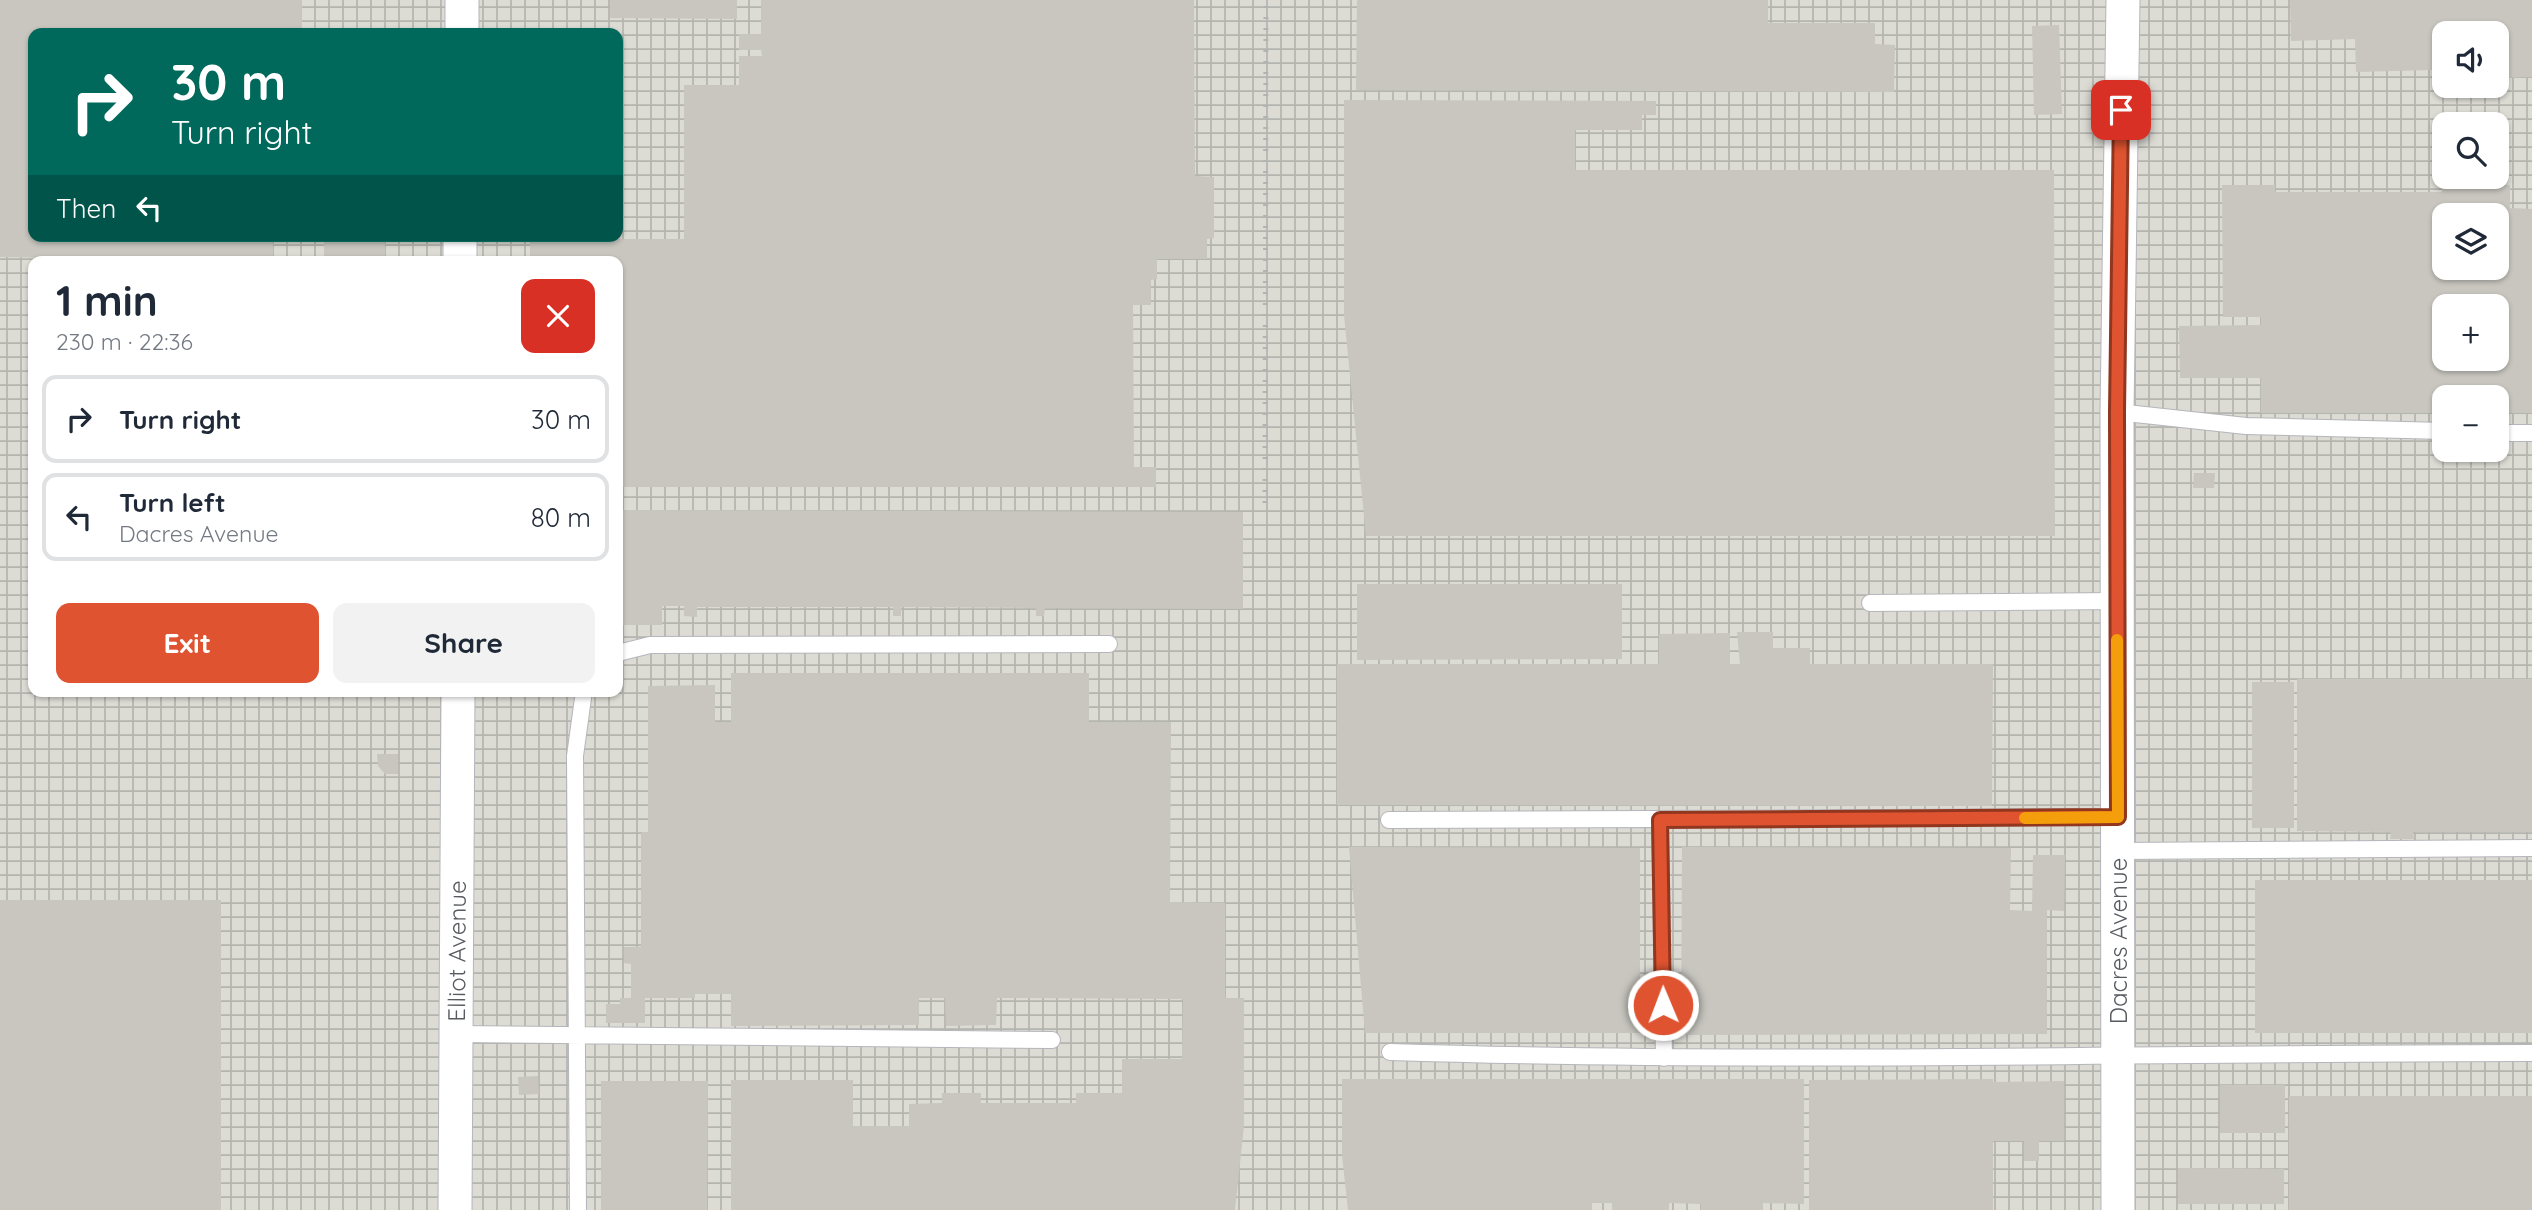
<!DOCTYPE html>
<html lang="en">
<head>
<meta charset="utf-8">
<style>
	body { margin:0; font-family:Quicksand,sans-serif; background:#f2f2f3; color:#1f2937; height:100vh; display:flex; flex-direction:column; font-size:26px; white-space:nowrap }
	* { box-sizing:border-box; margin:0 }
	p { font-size:23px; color:#747a83 }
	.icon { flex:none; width:38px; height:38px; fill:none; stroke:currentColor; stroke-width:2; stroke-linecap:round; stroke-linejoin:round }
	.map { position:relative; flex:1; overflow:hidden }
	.sheet { position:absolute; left:28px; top:256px; width:595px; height:441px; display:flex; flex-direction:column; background:#fff; border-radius:14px; box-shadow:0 2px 5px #0004 }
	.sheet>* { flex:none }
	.banner { position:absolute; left:28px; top:28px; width:595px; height:214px; border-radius:14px; box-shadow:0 2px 5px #0004; background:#00695c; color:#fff; overflow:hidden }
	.buttons { position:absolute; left:2432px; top:21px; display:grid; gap:14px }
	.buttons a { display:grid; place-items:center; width:77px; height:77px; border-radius:14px; background:#fff; box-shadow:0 2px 5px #0004; font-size:35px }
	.pin { position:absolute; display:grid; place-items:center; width:60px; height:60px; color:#fff; margin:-30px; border-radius:14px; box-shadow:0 4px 10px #0006 }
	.me { position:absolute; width:77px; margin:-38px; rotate:359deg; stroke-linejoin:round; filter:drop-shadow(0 0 5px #0008) }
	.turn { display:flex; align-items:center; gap:24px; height:147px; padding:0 28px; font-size:32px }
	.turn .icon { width:91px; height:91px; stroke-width:2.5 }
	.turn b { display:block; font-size:49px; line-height:60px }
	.then { display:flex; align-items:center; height:66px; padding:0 28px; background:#0003; gap:14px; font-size:26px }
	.round { display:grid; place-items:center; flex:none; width:74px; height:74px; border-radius:14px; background:#f2f2f3 }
	.summary { display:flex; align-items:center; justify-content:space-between; height:119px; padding:0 28px }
	h1 { font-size:42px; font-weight:800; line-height:52px }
	.button { display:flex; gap:14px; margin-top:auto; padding:14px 28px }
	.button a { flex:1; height:80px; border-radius:14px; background:#df5330; color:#fff; font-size:28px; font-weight:800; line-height:80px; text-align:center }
	.button a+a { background:#f2f2f3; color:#1f2937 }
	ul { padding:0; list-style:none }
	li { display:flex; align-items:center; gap:21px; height:88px; margin:0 14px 10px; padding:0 14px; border:4px solid #e0e1e3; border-radius:14px }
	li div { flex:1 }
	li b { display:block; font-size:26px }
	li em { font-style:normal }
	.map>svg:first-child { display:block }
</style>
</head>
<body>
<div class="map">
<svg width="2532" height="1210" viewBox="0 0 2532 1210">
	<defs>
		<pattern id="industrial-grid" width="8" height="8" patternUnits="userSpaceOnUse" patternTransform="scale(1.75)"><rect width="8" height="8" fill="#dcdbd4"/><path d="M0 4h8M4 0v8" fill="none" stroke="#b5b5af"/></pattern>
	</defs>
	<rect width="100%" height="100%" fill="#ebe9df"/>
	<!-- industrial -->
	<path fill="url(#industrial-grid)" fill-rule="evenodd" d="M0 0H2532V1210H0ZM33 33H618V236H33ZM2445 33H2497V86H2445ZM2445 124H2497V177H2445ZM2445 215H2497V268H2445ZM33 261H618V691H33ZM2445 306H2497V359H2445ZM2445 397H2497V450H2445Z"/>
	<!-- building -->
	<path fill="#c8c6bf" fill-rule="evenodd" d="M0 0H302V33H33V236H273V261L0 257Z
		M610 0H737V19L610 18Z
		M761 0H1194L1195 176 1214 177V238L1207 239V259H1157V279L1151 280V305H1133L1134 467H1156V487H618V261H530V239H684V85H739V56H762L761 50H739V34H761Z
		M1357 0H1768V23H1875V44L1895 45 1894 92 1356 90Z
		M2290 0H2532V77L2497 78V33H2445V79L2433 80 2432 70 2356 72 2355 39 2291 41Z
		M2059 25 2062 114 2034 115 2032 26Z
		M324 28H385V33H324Z
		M1344 100 1656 101V115H1642V130H1575V170H2054L2055 536H1366L1344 315Z
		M2442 184 2510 185V208L2532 209V413H2497V397H2445V413H2261V378H2180L2179 326 2261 325V317H2223L2222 185H2275V192H2442ZM2445 215H2497V268H2445ZM2445 306H2497V359H2445Z
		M324 236H385V261H324Z
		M2194 473H2215L2214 488H2193Z
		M618 510 1243 512V609L1045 608 1044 616H1036V608L901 607V616H893V607H697V617L684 616V606H662V625H623V606H618Z
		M1357 584H1622V659L1357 660Z
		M1737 632H1773V648H1810V664H1993L1992 806 1337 805V664H1659V634L1730 633V664H1740Z
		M731 673H1089V722H1171L1170 902 1225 903V998H1244V1126L1235 1210H731V1080H853V1126H909V1104L942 1103V1093H981V1103H1076V1093H1122V1059H1182L1183 999 997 998 996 1025 946 1026 945 998H919V1025L731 1026V994H695V998H645V1023H606V1004H620V998H631V964L624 963V947H641V832H648V686L715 685V722H731Z
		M2297 679H2532V832H2413L2414 839H2390L2391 832 2297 831Z
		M2252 682H2294V828H2252Z
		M377 754H398V774H385L378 766Z
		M1349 847 1640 848V1033H1365Z
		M1682 847 2011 848 2010 910 2032 911 2033 855H2065L2064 911 2047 910V1034L1681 1035Z
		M2255 880H2532V1033H2255Z
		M0 900H221V1210H0Z
		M538 1076 539 1094 519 1095 518 1077Z
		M1342 1079H1804V1204L1763 1203V1210H1701V1204L1669 1203V1210H1612V1203H1592V1210H1348L1342 1155Z
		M1993 1079V1082L2064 1081V1141H2039V1161H2024V1141H1993V1210H1809V1080Z
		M601 1081H708L707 1210H601Z
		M2220 1085H2285V1133H2220Z
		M2289 1096H2532V1210H2289Z
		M2178 1168 2284 1169V1204H2178Z"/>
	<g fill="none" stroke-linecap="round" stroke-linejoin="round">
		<!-- lane casing -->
		<g stroke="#b5b6bc" stroke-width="18">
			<path id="lane" d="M2117 412 2246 426 2445 431
				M2497 433H2532
				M1870 603 2117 601
				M618 653 650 645 1109 644
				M1389 820 2118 817
				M1660 820 1664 1058
				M2118 851 2532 848
				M455 1034 1052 1040
				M1390 1052C1771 1064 2151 1053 2532 1053
				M578 1210 575 756 584 691"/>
		</g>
		<!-- street casing -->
		<g stroke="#b5b6bc" stroke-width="35">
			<g id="street">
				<path d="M462 33V0"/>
				<path d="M460 261V236"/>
				<path id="s1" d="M455 1210 458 691"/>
				<path d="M2118 1210 2117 412 2123 0"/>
			</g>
		</g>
		<!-- lane -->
		<use href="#lane" stroke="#fff" stroke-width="16"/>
		<!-- street -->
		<use href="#street" stroke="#fff" stroke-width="33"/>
		<!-- rail -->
		<path stroke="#b2b3b3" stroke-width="5" stroke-dasharray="2 9" stroke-linecap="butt" d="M1265 503 1266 0"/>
	</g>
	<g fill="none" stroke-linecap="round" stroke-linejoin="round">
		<!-- route casing -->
		<g stroke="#91361f" stroke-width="18">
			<path id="route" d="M1663 1005 1660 820 2118 817 2117 412 2121 110"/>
		</g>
		<!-- route -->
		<use href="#route" stroke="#df5330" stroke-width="12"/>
		<!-- slow -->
		<path stroke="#f59e0b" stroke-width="12" d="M2025 818 2118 817 2117 640"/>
	</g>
	<g text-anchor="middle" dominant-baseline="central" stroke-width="6" stroke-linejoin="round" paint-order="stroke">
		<!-- street labels -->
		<g font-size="24" fill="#585b60" stroke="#fff">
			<text transform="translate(2118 941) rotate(-90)">Dacres Avenue</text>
			<text stroke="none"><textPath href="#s1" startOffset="259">Elliot Avenue</textPath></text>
		</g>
	</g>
</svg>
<div class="buttons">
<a><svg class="icon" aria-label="sound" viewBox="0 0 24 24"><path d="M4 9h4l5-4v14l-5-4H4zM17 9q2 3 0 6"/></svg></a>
<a><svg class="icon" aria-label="search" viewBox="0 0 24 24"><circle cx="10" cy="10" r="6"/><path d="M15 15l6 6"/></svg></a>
<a><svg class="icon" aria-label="layers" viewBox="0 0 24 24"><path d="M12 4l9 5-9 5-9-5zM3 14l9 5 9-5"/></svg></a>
<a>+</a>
<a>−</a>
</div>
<div class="pin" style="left:2121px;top:110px;background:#d93025"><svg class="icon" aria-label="arrive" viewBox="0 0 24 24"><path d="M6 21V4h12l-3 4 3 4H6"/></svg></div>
<svg class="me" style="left:1663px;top:1005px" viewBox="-20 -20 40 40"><circle r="17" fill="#df5330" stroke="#fff" stroke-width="3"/><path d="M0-11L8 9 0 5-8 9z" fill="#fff"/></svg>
<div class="banner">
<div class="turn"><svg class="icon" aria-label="right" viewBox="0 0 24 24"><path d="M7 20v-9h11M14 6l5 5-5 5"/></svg><div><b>30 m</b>Turn right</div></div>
<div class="then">Then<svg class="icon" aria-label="left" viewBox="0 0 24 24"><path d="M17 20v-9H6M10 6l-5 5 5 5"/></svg></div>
</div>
<section class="sheet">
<div class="summary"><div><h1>1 min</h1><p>230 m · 22:36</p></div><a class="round" style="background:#d93025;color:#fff"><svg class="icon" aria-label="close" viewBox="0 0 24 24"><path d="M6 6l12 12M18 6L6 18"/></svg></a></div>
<ul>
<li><svg class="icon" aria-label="right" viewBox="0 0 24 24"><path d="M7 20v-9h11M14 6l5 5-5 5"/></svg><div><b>Turn right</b></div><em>30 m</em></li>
<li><svg class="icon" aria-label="left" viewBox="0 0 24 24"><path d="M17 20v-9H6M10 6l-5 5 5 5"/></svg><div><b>Turn left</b><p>Dacres Avenue</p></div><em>80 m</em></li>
</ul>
<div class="button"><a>Exit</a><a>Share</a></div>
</section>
</div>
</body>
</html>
